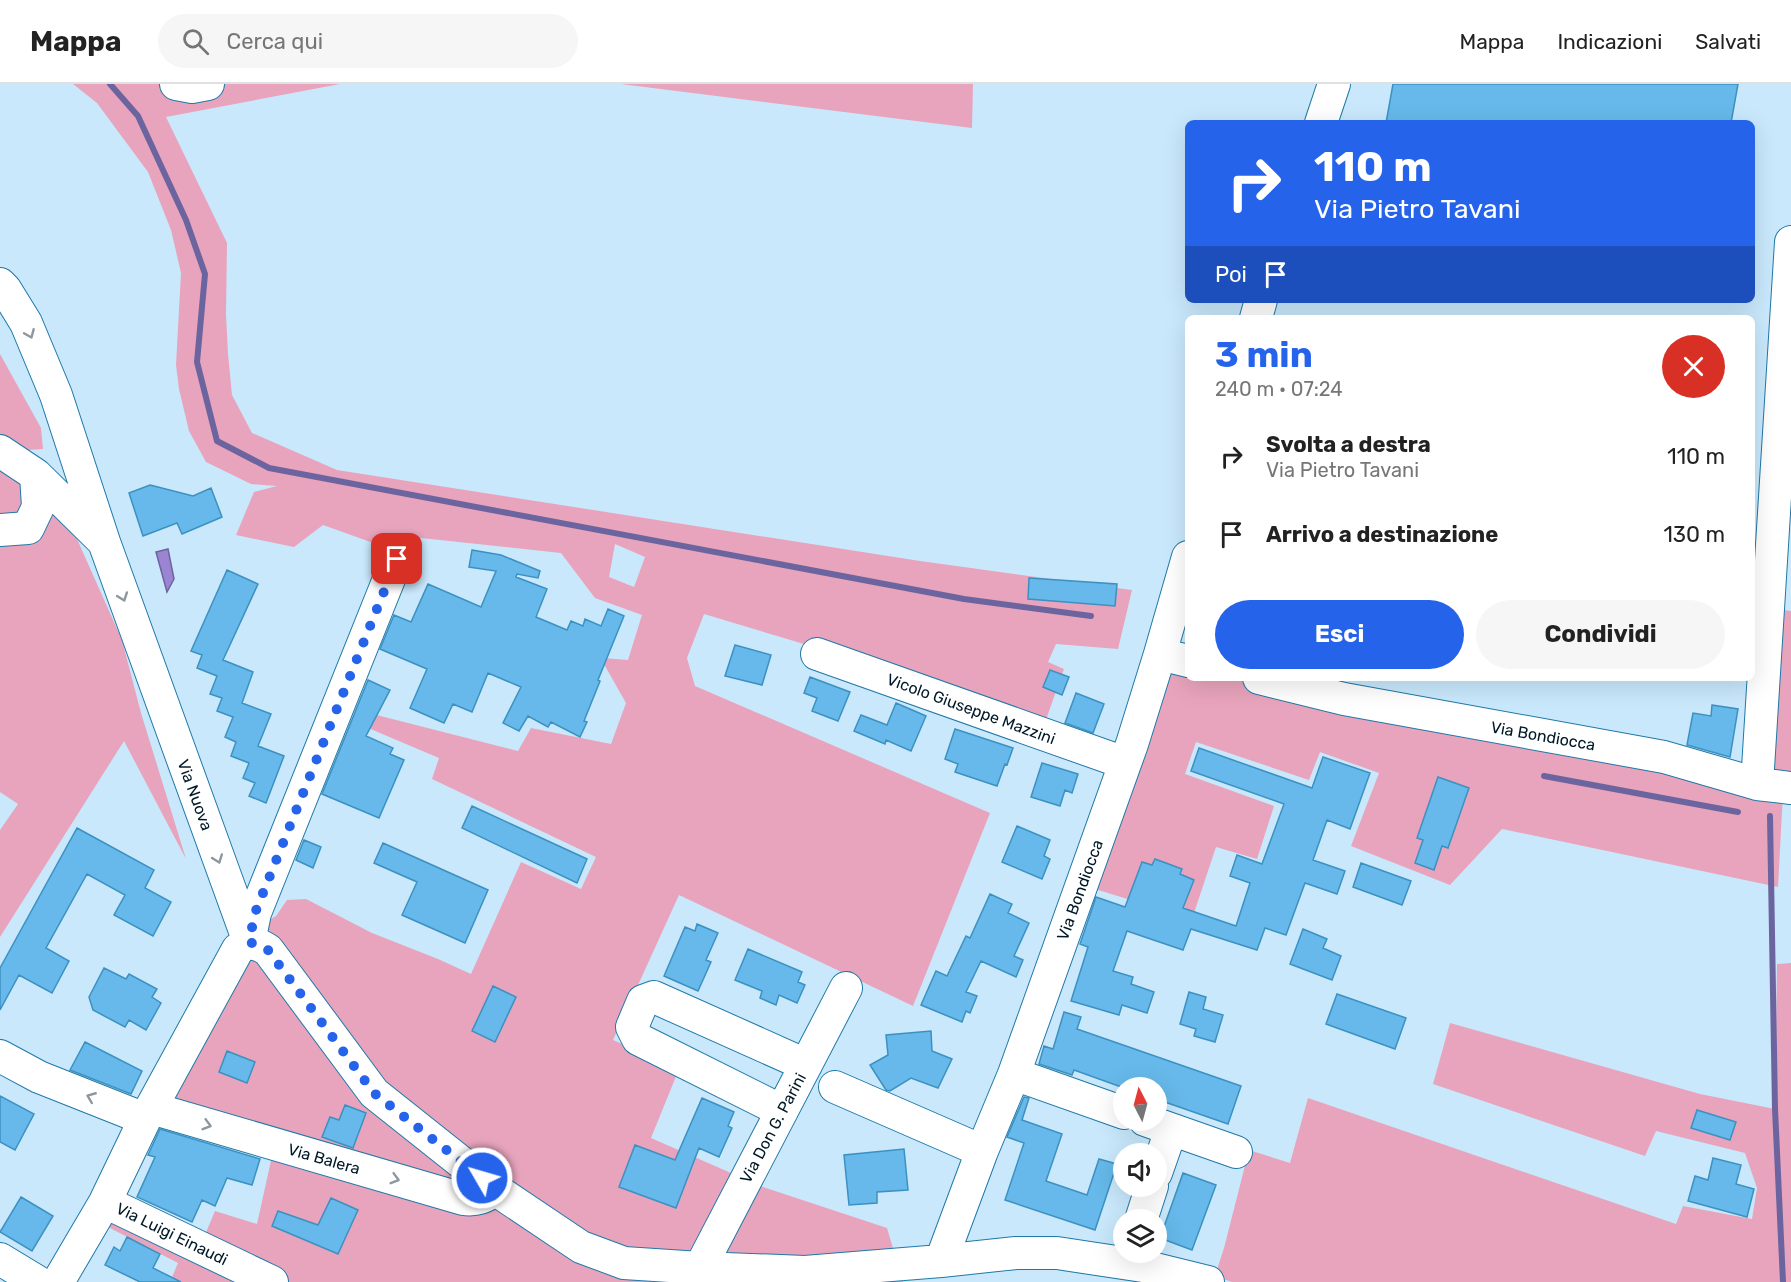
<!DOCTYPE html>
<html lang="it">
<head>
<meta charset="utf-8">
<style>
	body { margin:0; font-family:Rubik,sans-serif; background:#f6f6f6; color:#222; height:100vh; display:flex; flex-direction:column; font-size:22px; white-space:nowrap }
	* { box-sizing:border-box; margin:0 }
	p { font-size:20px; color:#767676 }
	.icon { flex:none; width:33px; height:33px; fill:none; stroke:currentColor; stroke-width:2; stroke-linecap:round; stroke-linejoin:round }
	.map { position:relative; flex:1; overflow:hidden }
	.panel { position:absolute; left:1185px; top:231px; width:570px; height:366px; display:flex; flex-direction:column; background:#fff; border-radius:9px; box-shadow:0 6px 24px #0002 }
	.panel>* { flex:none }
	.top-card { position:absolute; left:1185px; top:36px; width:570px; height:183px; border-radius:9px; box-shadow:0 6px 24px #0002; background:#2563eb; color:#fff; overflow:hidden }
	.needle { width:39px; rotate:354deg }
	.buttons { position:absolute; left:1113px; top:993px; display:grid; gap:12px }
	.buttons a { display:grid; place-items:center; width:54px; height:54px; border-radius:50%; background:#fff; box-shadow:0 6px 24px #0002; font-size:30px }
	.pin { position:absolute; display:grid; place-items:center; width:51px; height:51px; color:#fff; margin:-26px; border-radius:12px; box-shadow:0 3px 9px #0006 }
	.me { position:absolute; width:66px; margin:-33px; rotate:308deg; stroke-linejoin:round; filter:drop-shadow(0 0 4px #0008) }
	.turn { display:flex; align-items:center; gap:21px; height:126px; padding:0 30px; font-size:27px }
	.turn .icon { width:78px; height:78px; stroke-width:2.5 }
	.turn b { display:block; font-size:42px; line-height:51px }
	.then { display:flex; align-items:center; height:57px; padding:0 30px; background:#0003; gap:12px; font-size:22px }
	.round { display:grid; place-items:center; flex:none; width:63px; height:63px; border-radius:32px; background:#f6f6f6 }
	.headline { display:flex; align-items:center; justify-content:space-between; height:102px; padding:0 30px }
	h1 { font-size:36px; font-weight:700; line-height:45px; color:#2563eb }
	.primary-button { display:flex; gap:12px; margin-top:auto; padding:12px 30px }
	.primary-button a { flex:1; height:69px; border-radius:36px; background:#2563eb; color:#fff; font-size:24px; font-weight:700; line-height:69px; text-align:center }
	.primary-button a+a { background:#f6f6f6; color:#222 }
	ul { padding:0; list-style:none }
	li { display:flex; align-items:center; gap:18px; height:78px; padding:0 30px }
	li div { flex:1 }
	li b { display:block; font-size:22px }
	li em { font-style:normal }
	header { display:flex; align-items:center; gap:36px; box-sizing:border-box; height:84px; padding:0 30px; background:#fff; border-bottom:2px solid #e0e0e0 }
	header strong { font-size:28px }
	nav { display:flex; gap:33px; margin-inline-start:auto; font-size:21px }
	.search { width:420px; height:54px; background:#f6f6f6; display:flex; align-items:center; gap:15px; box-sizing:border-box; padding:0 21px; border-radius:33px; color:#767676; font-size:22px }
	.map>svg:first-child { display:block }
</style>
</head>
<body>
<header>
<strong>Mappa</strong>
<div class="search"><svg class="icon" aria-label="search" viewBox="0 0 24 24"><circle cx="10" cy="10" r="6"/><path d="M15 15l6 6"/></svg>Cerca qui</div>
<nav><a>Mappa</a><a>Indicazioni</a><a>Salvati</a></nav>
</header>
<div class="map">
<svg width="1791" height="1198" viewBox="0 0 1791 1198">
	<rect width="100%" height="100%" fill="#c9e8fc"/>
	<!-- green -->
	<path fill="#e8a4bc" fill-rule="evenodd" d="M73 0H340L166 33 227 159 226 230 228 270 232 311 252 349 337 386 920 477 1132 506 1118 565 1056 560 1048 578 1064 585 1043 644 834 569 704 530 687 574 695 602 990 729 913 922 679 811 613 956 679 985 651 1054 763 1103 887 1144 903 1198H170L178 1179 108 1143 117 1126 199 1165 215 1127 257 1140 274 1063 154 1028 248 848 276 832 287 816 306 815 372 849 438 875 471 890 521 778 581 805 596 773 432 695 439 674 354 638 357 626 518 667 531 644 611 660 626 619 605 582 591 573 628 576 642 531 595 514 561 469 412 453 406 468 379 461 323 441 294 463 236 451 254 408 277 402 251 400 206 378 189 347 179 305 176 281 181 189 171 146 148 88 97 19ZM615 460 645 473 634 503 609 493Z
		M621 0H973L972 44Z
		M0 270 41 344 43 365 11 367 0 362Z
		M0 371 63 420 77 455 122 556 141 629 186 775 124 657 0 853V746L18 720 0 708Z
		M1769 524 1791 527V709H1783L1778 803 1502 745 1450 801 1351 762 1379 689 1320 668 1309 696 1196 658 1185 690 1274 722 1257 775 1216 763 1192 835 1095 805 1144 579 1188 577V594H1243L1330 616 1756 706Z
		M1791 879V1198H1232L1215 1192 1224 1164 1249 1066 1290 1079 1308 1014 1676 1140 1683 1122 1752 1135 1757 1104 1745 1069 1656 1047 1645 1072 1433 1000 1450 939 1700 1010 1775 1025 1777 880Z"/>
	<!-- water -->
	<path fill="#9b84d1" stroke="#6c649e" stroke-width="1.5" d="M168 465 174 495 167 508 156 468Z"/>
	<g fill="none" stroke-linecap="round" stroke-linejoin="round">
		<!-- stream -->
		<path stroke="#6c649e" stroke-width="6" d="M110 0 138 32 186 136 205 190 197 278 217 357 269 384 964 515 1091 532
			M1544 692 1738 728
			M1770 732 1775 1025 1783 1198"/>
	</g>
	<!-- building -->
	<path fill="#66b9ea" stroke="#3c91c1" stroke-width="1.5" d="M1393 0H1738L1731 39H1386Z
		M150 401 193 412 211 404 222 433 182 450 177 439 143 452 129 409Z
		M472 466 501 471 540 487 538 494 517 490 516 493 547 505 536 533 567 546 571 537 583 542 585 535 601 542 608 525 624 532 598 596 600 597 584 637 587 638 580 653 551 638 548 643 528 632 519 647 503 639 521 603 488 589 472 628 453 620 444 639 410 624 427 585 380 565 394 531 411 538 428 500 481 523 496 487 469 483Z
		M227 486 258 500 223 576 253 588 242 619 271 630 258 662 284 672 266 719 249 712 255 699 243 694 249 679 231 672 236 658 225 653 233 633 217 627 222 614 210 610 217 592 197 584 202 571 191 567Z
		M1029 494 1117 500 1115 522 1028 515Z
		M735 561 771 571 762 601 725 592Z
		M1050 586 1069 593 1062 611 1043 603Z
		M810 593 850 608 838 637 812 627 817 614 804 609Z
		M368 596 390 606 366 652 393 664 390 670 404 676 379 734 322 710Z
		M1076 609 1104 620 1093 649 1065 639Z
		M896 619 926 632 911 667 886 656 885 660 854 647 861 631 887 641Z
		M1712 621 1738 625 1730 673 1687 661 1693 629 1711 632Z
		M955 645 1013 664 1007 681 1005 680 997 702 955 688 958 680 945 675Z
		M1199 664 1312 704 1323 673 1370 689 1350 745 1327 736 1313 776 1345 787 1337 810 1305 799 1286 851 1265 844 1257 866 1191 845 1183 866 1127 847 1113 887 1133 893 1131 900 1154 908 1147 929 1122 921 1119 931 1071 917 1088 863 1080 860 1096 813 1125 823 1142 778 1152 781 1155 775 1182 785 1180 790 1194 796 1183 824 1236 842 1250 799 1230 792 1237 771 1262 780 1284 720 1191 687Z
		M1042 679 1078 690 1072 709 1065 706 1060 722 1031 713Z
		M1438 693 1469 704 1448 764 1442 762 1434 786 1415 779 1423 756 1417 754Z
		M472 722 587 775 577 799 462 744Z
		M1017 742 1050 756 1044 772 1050 775 1042 795 1002 778Z
		M77 744 154 786 145 804 171 818 153 852 114 831 125 811 87 790 46 864 69 877 52 909 19 891 0 926V884Z
		M304 756 321 763 313 784 296 776Z
		M383 759 488 806 465 859 402 831 417 798 374 779Z
		M1361 779 1411 797 1402 821 1353 803Z
		M990 810 1012 820 1008 829 1029 839 1014 872 1023 876 1016 893 981 877 966 908 977 912 970 929 966 927 962 938 921 921 936 887 947 892 966 852 970 854Z
		M697 840 718 849 706 876 711 878 698 907 664 892 685 843 695 847Z
		M1303 845 1327 855 1323 864 1341 872 1332 896 1290 880Z
		M748 865 802 888 798 898 805 901 797 919 779 911 776 921 760 914 762 907 735 896Z
		M104 884 126 895 129 890 157 905 152 913 161 919 146 946 129 936 125 943 93 926 89 913Z
		M493 902 516 913 495 958 472 947Z
		M1189 908 1206 913 1203 925 1223 931 1215 958 1194 952 1196 945 1180 940Z
		M1337 910 1406 934 1395 965 1326 940Z
		M1064 928 1081 933 1077 945 1241 1002 1228 1040 1156 1015V1004H1124L1074 986 1072 991 1039 980 1044 962 1053 965Z
		M931 947 932 967 952 975 938 1004 911 994 890 1007 886 1006 870 981 888 971 886 951Z
		M85 958 142 987 131 1010 70 986Z
		M227 967 255 978 247 999 219 988Z
		M0 1012 34 1030 15 1066 0 1058Z
		M1024 1013 1029 1014 1022 1036 1062 1050 1046 1097 1087 1111 1099 1075 1117 1080 1095 1146 1005 1116 1024 1059 1007 1053Z
		M702 1014 734 1028 728 1042 732 1044 719 1073 699 1064 676 1124 619 1103 635 1061 675 1076Z
		M345 1021 366 1029 353 1064 322 1053 330 1033 339 1036Z
		M1697 1026 1736 1038 1730 1056 1691 1044Z
		M160 1045 260 1075 252 1101 227 1094 215 1122 202 1116 192 1138 137 1113 155 1073 148 1071Z
		M904 1065 908 1106 877 1108V1119L849 1121 844 1071Z
		M1713 1074 1741 1081 1736 1100 1754 1105 1747 1133 1688 1117 1695 1092 1708 1096Z
		M1183 1089 1216 1101 1192 1166 1160 1154Z
		M21 1113 53 1132 32 1167 0 1148Z
		M331 1114 358 1126 338 1170 272 1142 278 1127 318 1141Z
		M127 1153 160 1170 153 1184 181 1198H140L105 1181 114 1163 120 1167Z"/>
	<g fill="none" stroke-linecap="round" stroke-linejoin="round">
		<!-- minor casing -->
		<g stroke="#1f79a8" stroke-width="34">
			<path id="minor" d="M176 0 192 3 208 0
				M1321 39 1334 0
				M0 200 5 205 26 239 56 311 104 458 249 858
				M1256 234 1261 216
				M0 367 36 391 101 455
				M0 446 28 444 38 423 36 391
				M817 570 1125 679
				M1160 570 1188 473
				M1259 594 1344 615 1664 673 1757 700 1791 704
				M1757 700 1791 158
				M249 858 261 862 268 866 374 1009 496 1106 581 1163 624 1179 700 1184 805 1188 941 1177 1016 1169H1057L1143 1182 1208 1198
				M249 858 255 829 397 475
				M0 972 39 993 145 1035
				M1014 990 1124 1029
				M835 1003 982 1067
				M151 1024 463 1115C477 1117 484 1113 496 1106
				M782 1027 638 955 632 943 643 917 654 913 806 981
				M1145 1036 1236 1068
				M1156 1089 1171 1046
				M105 1118 272 1198
				M1141 1136 1152 1102
				M0 1175 38 1198
				M941 1177 982 1067 1014 990 1132 660 1160 570 1188 577
				M700 1184 846 904
				M58 1198 105 1118 145 1035 238 865 249 858"/>
		</g>
		<!-- minor -->
		<use href="#minor" stroke="#fff" stroke-width="32"/>
	</g>
	<!-- one-way arrows -->
	<defs><path id="oneway-chevron" d="M-2-3.5L2.5 0L-2 3.5" fill="none" stroke-width="1.6" stroke-linecap="round" stroke-linejoin="round" transform="scale(1.5)"/></defs>
	<g stroke="#8c989e">
		<use href="#oneway-chevron" transform="translate(30 250) rotate(67)"/>
		<use href="#oneway-chevron" transform="translate(123 513) rotate(70)"/>
		<use href="#oneway-chevron" transform="translate(218 775) rotate(70)"/>
		<use href="#oneway-chevron" transform="translate(91 1013) rotate(-158)"/>
		<use href="#oneway-chevron" transform="translate(207 1041) rotate(16)"/>
		<use href="#oneway-chevron" transform="translate(395 1095) rotate(16)"/>
	</g>
	<g fill="none" stroke-linecap="round" stroke-linejoin="round">
		<!-- route -->
		<path stroke="#2563eb" stroke-width="10" stroke-dasharray="0 18" d="M397 475 255 829 249 858 261 862 268 866 374 1009 482 1094"/>
	</g>
	<g text-anchor="middle" dominant-baseline="central" stroke-width="5" stroke-linejoin="round" paint-order="stroke">
		<!-- street labels -->
		<g font-size="16" fill="#001927" stroke="#fff">
			<text transform="translate(971 625) rotate(20)">Vicolo Giuseppe Mazzini</text>
			<text transform="translate(1543 652) rotate(10)">Via Bondiocca</text>
			<text transform="translate(195 711) rotate(70)">Via Nuova</text>
			<text transform="translate(1080 806) rotate(-70)">Via Bondiocca</text>
			<text transform="translate(773 1044) rotate(-62)">Via Don G. Parini</text>
			<text transform="translate(324 1075) rotate(16)">Via Balera</text>
			<text transform="translate(172 1150) rotate(26)">Via Luigi Einaudi</text>
		</g>
	</g>
</svg>
<div class="buttons">
<a><svg class="needle" viewBox="-14 -14 28 28"><path d="M0-13l5 13h-10z" fill="#e53935"/><path d="M0 13l5-13h-10z" fill="#767676"/></svg></a>
<a><svg class="icon" aria-label="sound" viewBox="0 0 24 24"><path d="M4 9h4l5-4v14l-5-4H4zM17 9q2 3 0 6"/></svg></a>
<a><svg class="icon" aria-label="layers" viewBox="0 0 24 24"><path d="M12 4l9 5-9 5-9-5zM3 14l9 5 9-5"/></svg></a>
</div>
<div class="pin" style="left:397px;top:475px;background:#d93025"><svg class="icon" aria-label="arrive" viewBox="0 0 24 24"><path d="M6 21V4h12l-3 4 3 4H6"/></svg></div>
<svg class="me" style="left:482px;top:1094px" viewBox="-20 -20 40 40"><circle r="17" fill="#2563eb" stroke="#fff" stroke-width="3"/><path d="M0-11L8 9 0 5-8 9z" fill="#fff"/></svg>
<div class="top-card">
<div class="turn"><svg class="icon" aria-label="right" viewBox="0 0 24 24"><path d="M7 20v-9h11M14 6l5 5-5 5"/></svg><div><b>110 m</b>Via Pietro Tavani</div></div>
<div class="then">Poi<svg class="icon" aria-label="arrive" viewBox="0 0 24 24"><path d="M6 21V4h12l-3 4 3 4H6"/></svg></div>
</div>
<section class="panel">
<div class="headline"><div><h1>3 min</h1><p>240 m · 07:24</p></div><a class="round" style="background:#d93025;color:#fff"><svg class="icon" aria-label="close" viewBox="0 0 24 24"><path d="M6 6l12 12M18 6L6 18"/></svg></a></div>
<ul>
<li><svg class="icon" aria-label="right" viewBox="0 0 24 24"><path d="M7 20v-9h11M14 6l5 5-5 5"/></svg><div><b>Svolta a destra</b><p>Via Pietro Tavani</p></div><em>110 m</em></li>
<li><svg class="icon" aria-label="arrive" viewBox="0 0 24 24"><path d="M6 21V4h12l-3 4 3 4H6"/></svg><div><b>Arrivo a destinazione</b></div><em>130 m</em></li>
</ul>
<div class="primary-button"><a>Esci</a><a>Condividi</a></div>
</section>
</div>
</body>
</html>
